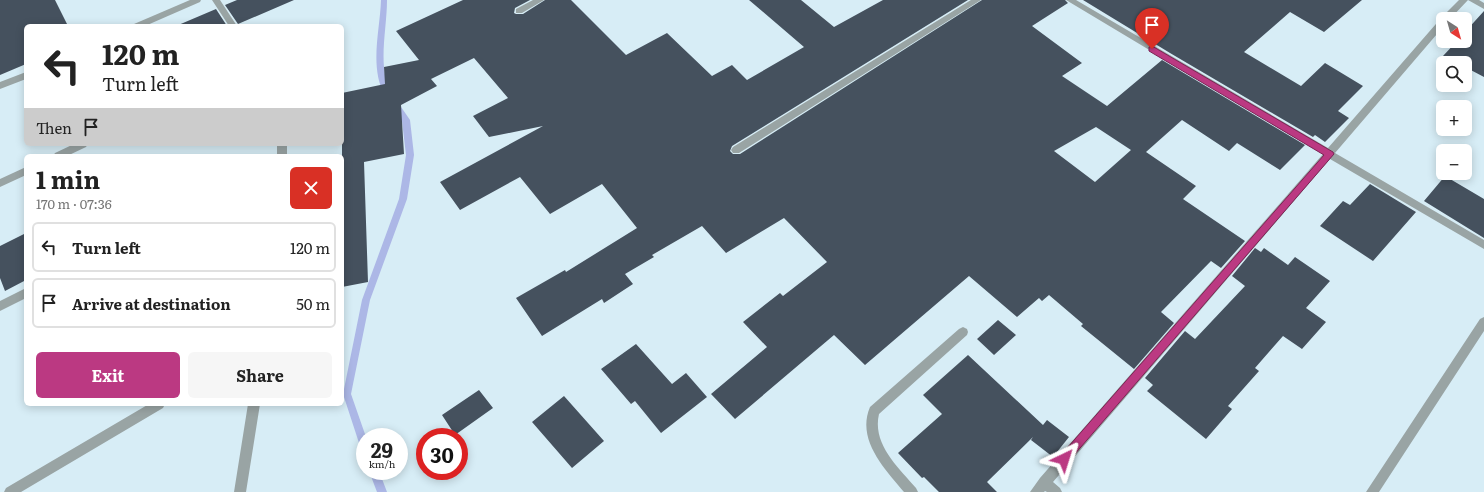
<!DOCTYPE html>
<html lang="en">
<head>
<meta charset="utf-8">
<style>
	body { margin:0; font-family:Literata,serif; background:#f6f6f6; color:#222; height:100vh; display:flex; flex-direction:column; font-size:15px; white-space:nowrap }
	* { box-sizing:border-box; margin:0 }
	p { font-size:13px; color:#767676 }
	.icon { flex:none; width:22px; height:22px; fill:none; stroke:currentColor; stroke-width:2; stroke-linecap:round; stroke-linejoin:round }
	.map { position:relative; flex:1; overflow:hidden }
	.drawer { position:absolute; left:24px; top:154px; width:320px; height:252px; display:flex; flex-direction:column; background:#fff; border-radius:6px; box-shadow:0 2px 10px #0003 }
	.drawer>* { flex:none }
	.guide { position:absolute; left:24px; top:24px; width:320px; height:122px; border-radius:6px; box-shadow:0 2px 10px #0003; background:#fff; color:#222; overflow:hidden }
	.needle { width:26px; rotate:143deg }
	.tools { position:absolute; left:1436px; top:12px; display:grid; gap:8px }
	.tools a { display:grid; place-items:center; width:36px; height:36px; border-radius:6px; background:#fff; box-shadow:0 2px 10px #0003; font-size:20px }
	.speed { position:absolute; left:356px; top:428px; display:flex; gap:8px; font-size:20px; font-weight:700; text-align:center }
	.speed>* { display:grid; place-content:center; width:52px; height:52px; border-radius:50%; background:#fff; box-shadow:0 2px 10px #0003; line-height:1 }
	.speed small { font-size:10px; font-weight:400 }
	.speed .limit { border:6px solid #d22; background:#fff; color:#111 }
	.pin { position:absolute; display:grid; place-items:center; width:34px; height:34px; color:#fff; margin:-41px -17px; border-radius:50% 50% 50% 0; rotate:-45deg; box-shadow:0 0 4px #0007 }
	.pin .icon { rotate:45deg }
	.me { position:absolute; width:44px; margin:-22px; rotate:41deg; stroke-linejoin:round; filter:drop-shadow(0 0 3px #0008) }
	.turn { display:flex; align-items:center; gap:14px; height:84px; padding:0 12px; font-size:18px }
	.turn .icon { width:52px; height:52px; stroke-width:2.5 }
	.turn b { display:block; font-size:28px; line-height:34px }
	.then { display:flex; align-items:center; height:38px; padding:0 12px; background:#0003; gap:8px; font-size:15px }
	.round { display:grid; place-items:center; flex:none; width:42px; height:42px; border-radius:6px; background:#f6f6f6 }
	.overview { display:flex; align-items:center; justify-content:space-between; height:68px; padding:0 12px }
	h1 { font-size:24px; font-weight:700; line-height:30px }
	.action { display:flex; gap:8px; margin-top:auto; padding:8px 12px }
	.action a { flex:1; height:46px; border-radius:6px; background:#bb3982; color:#fff; font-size:16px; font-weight:700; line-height:46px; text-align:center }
	.action a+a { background:#f6f6f6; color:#222 }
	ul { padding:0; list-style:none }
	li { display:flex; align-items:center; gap:12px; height:50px; margin:0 8px 6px; padding:0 4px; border:2px solid #e0e0e0; border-radius:6px }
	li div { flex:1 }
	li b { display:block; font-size:15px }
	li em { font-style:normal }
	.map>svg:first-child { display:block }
</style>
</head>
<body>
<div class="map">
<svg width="1484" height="492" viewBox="0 0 1484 492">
	<rect width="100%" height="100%" fill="#d7edf6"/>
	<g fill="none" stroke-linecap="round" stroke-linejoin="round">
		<!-- stream -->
		<path fill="#acb7e6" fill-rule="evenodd" d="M381 0H387C387 31 377 65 391 94L387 97 385 96C369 67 380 31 381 0Z
			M396 103 399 104 410 120 414 155 407 199 370 300 351 394 366 437H365V450L362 449 360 446 343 394 362 300 399 199 406 155 402 121 392 106Z
			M369 471H379L387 492H377Z"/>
	</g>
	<!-- building -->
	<path fill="#45515e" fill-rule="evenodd" d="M0 0H55L68 26H26V64L0 75Z
		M237 0H294L238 24 225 5Z
		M463 0H530L515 8 514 13 516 14H523L545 0H571L626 55 667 33 712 76 732 65 747 80 804 47 749 0H801L834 27 883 0H968L732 146 730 151 733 154H740L982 0H1065L1068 3 1032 26 1082 63 1062 76 1107 106 1162 60 1305 145 1280 170 1237 143 1229 151 1182 120 1146 152 1196 186 1183 199 1245 241 1221 268 1211 261 1161 312 1174 323 1134 369 1081 326 1083 324 1049 295 1042 301 1039 298 1017 317 969 276 865 365 834 335 735 419 711 394 767 347 743 322 780 293 783 296 827 262 784 218 726 253 702 226 652 255 654 257 625 274 633 284 604 303 602 299 542 336 516 298 565 270 566 272 637 228 602 184 550 214 520 177 460 210 440 182 543 126 489 137 473 116 508 98 474 58 431 79 437 86 401 105 404 154 364 162 368 282 342 287V93L385 84 384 67 419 60 396 31ZM1096 127 1131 150 1095 182 1054 151Z
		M1083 0H1362L1324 32 1290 12 1244 52 1301 86 1325 63 1363 86 1338 111 1349 118 1325 142 1315 135 1313 137 1170 53Z
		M216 9 227 26H176Z
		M1484 11V77L1465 67V63H1457L1443 56 1457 41H1465V32Z
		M1445 176 1484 199V238L1424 201Z
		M1370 184 1416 212 1373 261 1320 226 1343 201 1350 205Z
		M26 233V280L5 291 0 278V246Z
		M1255 248 1261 252 1264 248 1288 265 1295 257 1330 281 1306 308 1326 322 1302 349 1283 336 1255 368 1259 371 1228 406 1232 409 1206 439 1147 391 1153 385 1145 378 1185 331 1195 339 1245 286 1232 276Z
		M998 320 1016 335 994 355 977 339Z
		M636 344 672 384 686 373 707 397 661 433 635 401 631 404 601 369Z
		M968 355 1043 425 1047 420 1069 437 1053 457 1031 440 1033 437 987 482 997 492H939L924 477 922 478 898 453 942 414 923 395Z
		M479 390 493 408 455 435 442 415Z
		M564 396 604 441 572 468 532 422Z"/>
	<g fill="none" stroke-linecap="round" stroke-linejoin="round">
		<!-- minor -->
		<path fill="#99a4a4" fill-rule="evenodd" d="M190 0H201L200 2 145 26H133L134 24Z
			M212 0H220L237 26H229Z
			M533 0H544L522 13H516V9Z
			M971 0H981L739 153H733L731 150 733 147Z
			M1066 0H1076L1328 148 1442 17 1459 0H1479L1484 3V9L1468 0 1450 19H1443V27L1335 153 1484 240V249L1330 159 1053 482 1060 488 1062 492H1047L1045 491 1044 492H1030L1040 478 1323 154Z
			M26 72V79L0 89V82Z
			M74 144H88L86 147 67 156H53L55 153Z
			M277 144H287V156H277Z
			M26 167V175L0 187V179Z
			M26 288V298L0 311V301Z
			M1484 317V331L1379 492H1366L1480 319Z
			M963 327 967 329 968 332 967 335 879 414C872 444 898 467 916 488L918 492H904C885 469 856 440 870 407L959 329Z
			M149 404H165L163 408 21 492H4L6 488Z
			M248 404H260L246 492H234Z"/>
	</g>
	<!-- route -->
	<path fill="#bb3982" stroke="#7a2554" d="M1152 46 1333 152 1334 154 1068 462 1064 464 1061 462 1059 459 1061 455 1324 155 1149 51V47Z"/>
</svg>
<div class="tools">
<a><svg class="needle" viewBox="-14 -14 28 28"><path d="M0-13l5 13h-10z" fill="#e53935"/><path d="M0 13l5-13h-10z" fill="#767676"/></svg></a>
<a><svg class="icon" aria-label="search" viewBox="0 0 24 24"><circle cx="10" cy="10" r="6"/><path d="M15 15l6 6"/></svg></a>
<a>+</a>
<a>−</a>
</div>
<div class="speed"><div>29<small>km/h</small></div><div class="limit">30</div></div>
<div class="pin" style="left:1152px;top:49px;background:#d93025"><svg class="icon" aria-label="arrive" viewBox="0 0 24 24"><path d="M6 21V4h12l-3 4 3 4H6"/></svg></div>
<svg class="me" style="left:1064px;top:459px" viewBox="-20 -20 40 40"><path d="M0-17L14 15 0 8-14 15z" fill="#bb3982" stroke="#fff" stroke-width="4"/></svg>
<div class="guide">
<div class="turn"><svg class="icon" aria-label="left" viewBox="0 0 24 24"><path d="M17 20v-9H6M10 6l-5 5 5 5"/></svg><div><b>120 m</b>Turn left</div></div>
<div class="then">Then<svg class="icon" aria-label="arrive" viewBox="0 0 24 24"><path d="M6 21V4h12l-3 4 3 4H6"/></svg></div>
</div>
<section class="drawer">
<div class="overview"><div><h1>1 min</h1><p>170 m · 07:36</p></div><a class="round" style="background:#d93025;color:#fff"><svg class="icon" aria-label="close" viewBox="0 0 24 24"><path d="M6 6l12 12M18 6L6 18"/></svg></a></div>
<ul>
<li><svg class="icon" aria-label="left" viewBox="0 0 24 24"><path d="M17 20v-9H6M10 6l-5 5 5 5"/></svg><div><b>Turn left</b></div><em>120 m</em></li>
<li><svg class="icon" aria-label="arrive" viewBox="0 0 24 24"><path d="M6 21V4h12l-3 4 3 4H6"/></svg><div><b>Arrive at destination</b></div><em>50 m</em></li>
</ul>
<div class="action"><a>Exit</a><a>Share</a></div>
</section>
</div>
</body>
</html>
